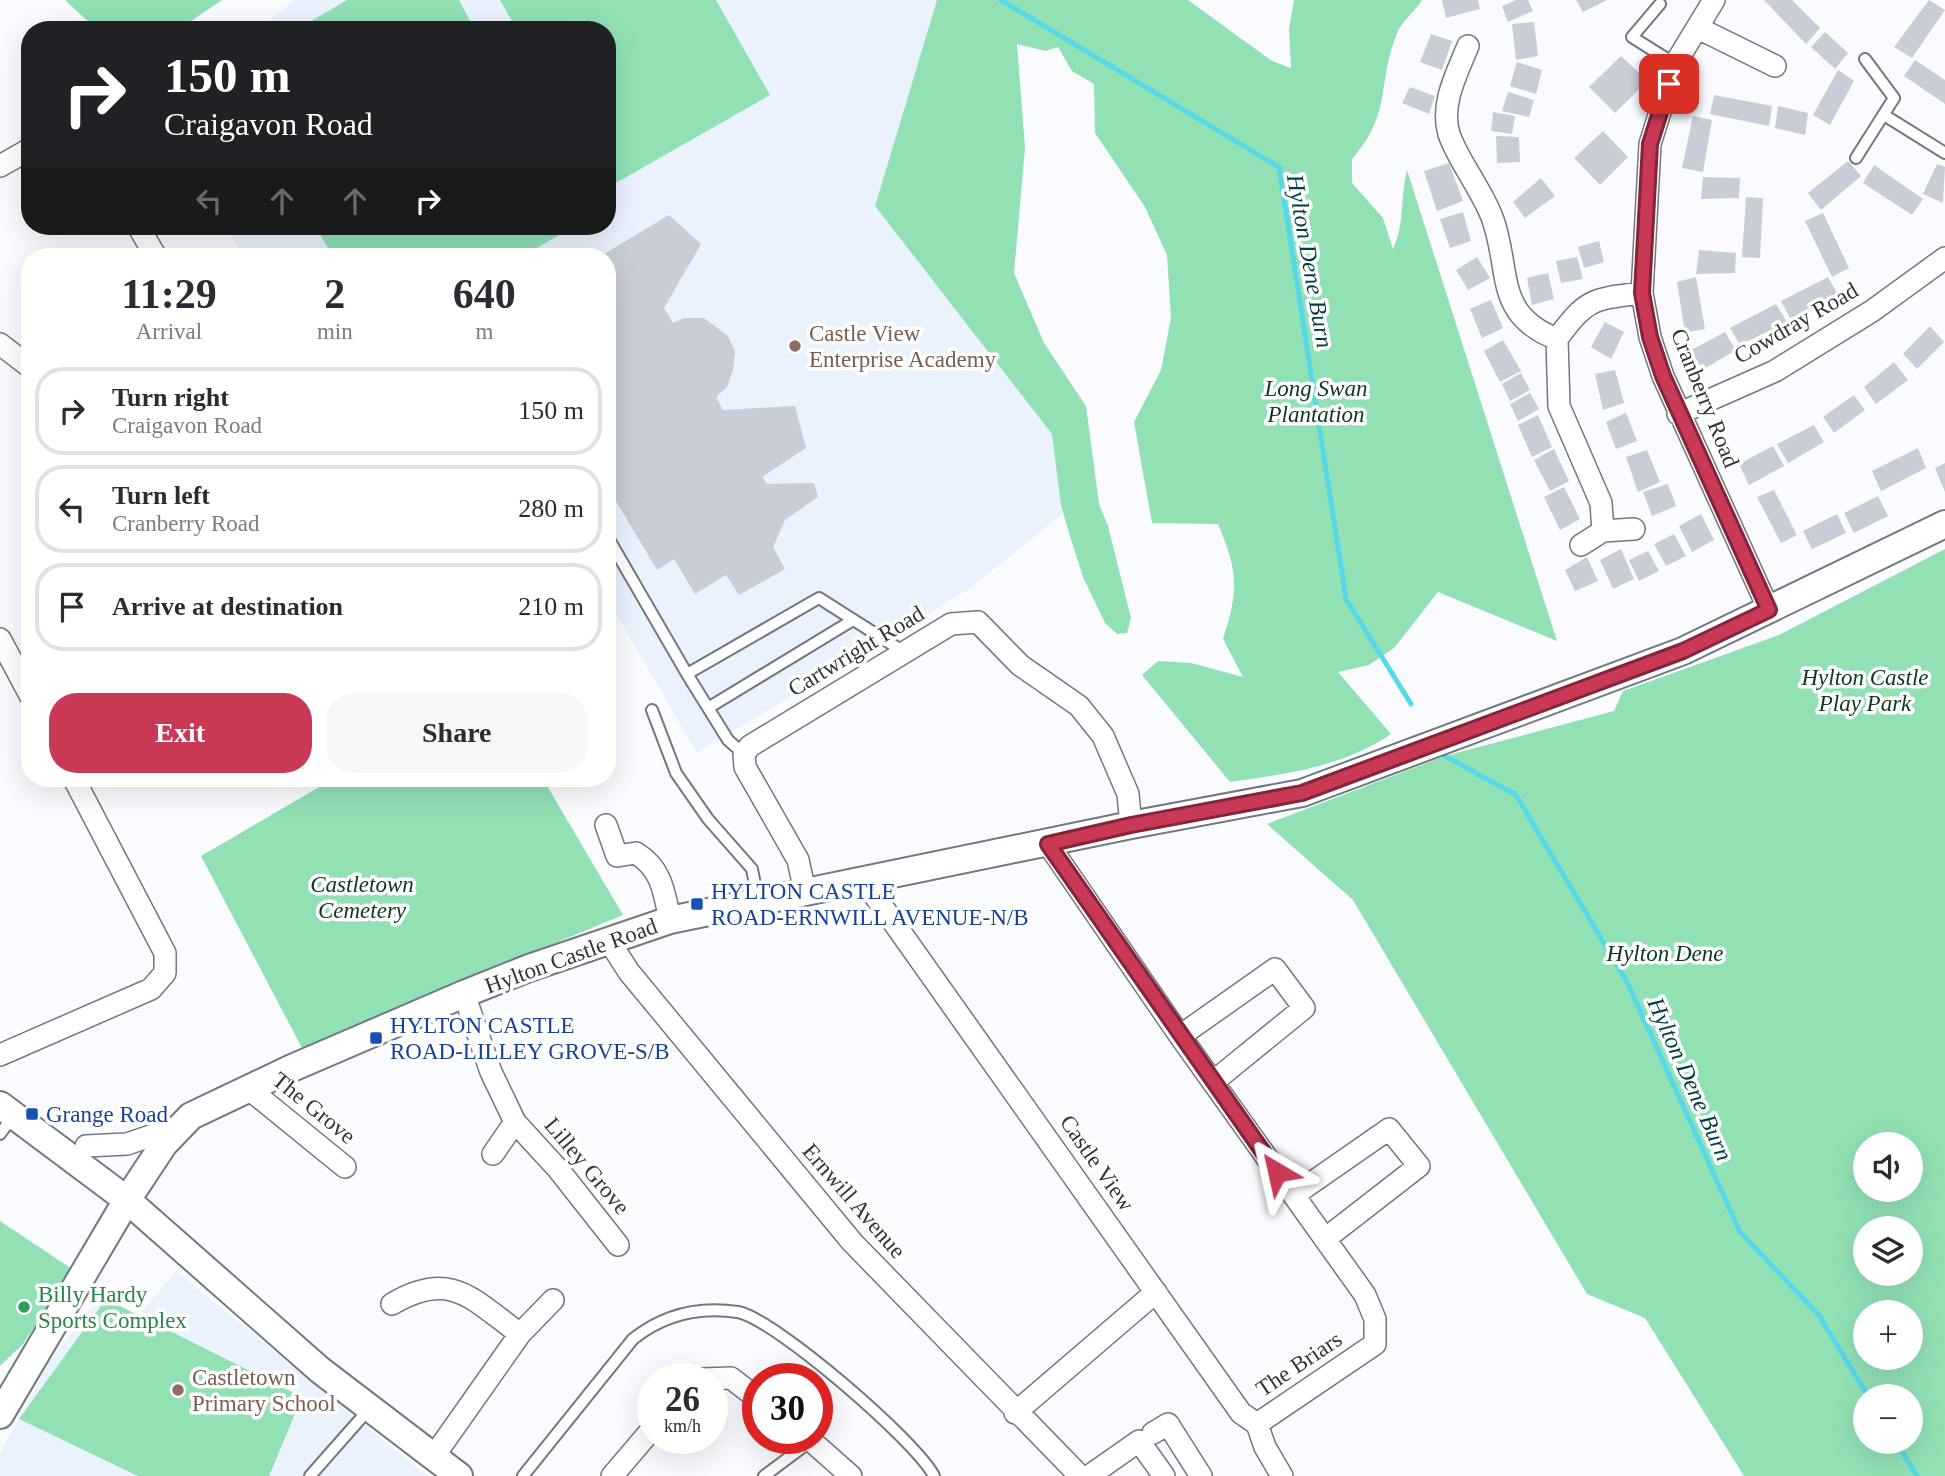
<!DOCTYPE html>
<html lang="en">
<head>
<meta charset="utf-8">
<style>
	body { margin:0; font-family:"Times New Roman",serif; background:#f7f7f7; color:#2b2b33; height:100vh; display:flex; flex-direction:column; font-size:26px; white-space:nowrap }
	* { box-sizing:border-box; margin:0 }
	p { font-size:23px; color:#7c7c81 }
	.icon { flex:none; width:38px; height:38px; fill:none; stroke:currentColor; stroke-width:2; stroke-linecap:round; stroke-linejoin:round }
	.map { position:relative; flex:1; overflow:hidden }
	.sheet { position:absolute; left:21px; top:248px; width:595px; height:539px; display:flex; flex-direction:column; background:#fff; border-radius:28px; box-shadow:0 7px 28px #0002 }
	.sheet>* { flex:none }
	.banner { position:absolute; left:21px; top:21px; width:595px; height:214px; border-radius:28px; box-shadow:0 7px 28px #0002; background:#202124; color:#fff; overflow:hidden }
	.controls { position:absolute; left:1853px; top:1132px; display:grid; gap:14px }
	.controls a { display:grid; place-items:center; width:70px; height:70px; border-radius:50%; background:#fff; box-shadow:0 7px 28px #0002; font-size:35px }
	.speed { position:absolute; left:637px; top:1363px; display:flex; gap:14px; font-size:35px; font-weight:700; text-align:center }
	.speed>* { display:grid; place-content:center; width:91px; height:91px; border-radius:50%; background:#fff; box-shadow:0 7px 28px #0002; line-height:1 }
	.speed small { font-size:18px; font-weight:400 }
	.speed .limit { border:10px solid #d22; background:#fff; color:#111 }
	.pin { position:absolute; display:grid; place-items:center; width:60px; height:60px; color:#fff; margin:-30px; border-radius:14px; box-shadow:0 4px 10px #0006 }
	.me { position:absolute; width:77px; margin:-38px; rotate:324deg; stroke-linejoin:round; filter:drop-shadow(0 0 5px #0008) }
	.turn { display:flex; align-items:center; gap:24px; height:147px; padding:0 28px; font-size:32px }
	.turn .icon { width:91px; height:91px; stroke-width:2.5 }
	.turn b { display:block; font-size:49px; line-height:60px }
	.lanes { display:flex; align-items:center; height:66px; padding:0 28px; background:#0003; justify-content:center; gap:35px; direction:ltr }
	.lanes .off { opacity:.35 }
	.eta { display:flex; justify-content:space-evenly; align-items:center; height:119px; text-align:center }
	.eta b { font-size:42px; font-weight:800; line-height:49px }
	.action { display:flex; gap:14px; margin-top:auto; padding:14px 28px }
	.action a { flex:1; height:80px; border-radius:28px; background:#c93955; color:#fff; font-size:28px; font-weight:800; line-height:80px; text-align:center }
	.action a+a { background:#f7f7f7; color:#2b2b33 }
	ul { padding:0; list-style:none }
	li { display:flex; align-items:center; gap:21px; height:88px; margin:0 14px 10px; padding:0 14px; border:4px solid #e1e1e2; border-radius:28px }
	li div { flex:1 }
	li b { display:block; font-size:26px }
	li em { font-style:normal }
	.map>svg:first-child { display:block }
</style>
</head>
<body>
<div class="map">
<svg width="1945" height="1476" viewBox="0 0 1945 1476">
	<rect width="100%" height="100%" fill="#f9fbff"/>
	<!-- built -->
	<path fill="#eaf2fe" d="M295 0H937L875 206 1094 488 969 589 697 753 607 598V257H243L226 226H607V30H257Z
		M176 1271 427 1476H0V1454L50 1361 101 1295 134 1321Z"/>
	<!-- green -->
	<path fill="#91e1b5" fill-rule="evenodd" d="M65 0H222L178 30H97Z
		M347 0H459L475 30H296Z
		M500 0H716L770 95 607 188V30H517Z
		M937 0H1188L1272 61 1291 68 1289 29 1294 0H1422C1416 10 1402 22 1399 29 1376 79 1394 112 1352 159V183L1383 218 1393 249C1405 224 1400 197 1407 170L1557 641 1438 592 1394 648 1369 665 1338 672 1391 734C1343 767 1286 774 1230 782L1142 675 1158 661 1191 663 1243 677 1223 639C1239 589 1238 572 1218 524L1152 523 1134 422 1161 370 1171 318 1167 255 1145 207 1095 133 1094 84 1072 71 1058 47 1046 51 1017 44 1025 148 1014 273 1044 343 1086 406 1099 504 1108 526 1131 618 1127 633 1117 634 1105 623 1083 577 1069 533 1061 505 1052 434 875 206Z
		M315 226H575L521 257H333Z
		M1945 549V1476H1744L1645 1318 1587 1294 1353 900 1267 824 1445 756 1614 711 1623 691 1779 635ZM1866 1144H1911V1190H1866ZM1866 1228H1911V1274H1866ZM1866 1312H1911V1358H1866ZM1866 1396H1911V1442H1866Z
		M333 779H543L623 915 302 1048 201 856Z
		M0 1221 72 1269 23 1344 0 1366Z
		M106 1299 302 1397 269 1476H138L19 1419Z"/>
	<g fill="none" stroke-linecap="round" stroke-linejoin="round">
		<!-- stream -->
		<path stroke="#56d8e8" stroke-width="5" d="M1001 0 1279 167 1346 599 1411 704
			M1445 756 1516 795 1628 984 1740 1232 1818 1314 1868 1396
			M1896 1442 1917 1476"/>
	</g>
	<!-- building -->
	<path fill="#c8cdd6" d="M1442 0H1478L1480 9 1446 18Z
		M1516 0H1528L1533 11 1508 22 1502 6Z
		M1576 0H1607L1583 12Z
		M1764 0H1792L1820 28 1806 44Z
		M1929 0 1945 10 1912 58 1894 47Z
		M1534 22 1538 56 1516 60 1512 24Z
		M1825 32 1848 53 1835 69 1811 47Z
		M1431 34 1452 41 1442 70 1420 62Z
		M1621 56 1648 81 1615 113 1589 87Z
		M1915 60 1945 80V104L1904 76Z
		M1517 62 1542 70 1536 94 1510 86Z
		M1838 70 1854 81 1830 125 1813 115Z
		M1410 87 1435 96 1429 114 1402 103Z
		M1508 92 1534 100 1529 117 1502 111Z
		M1714 95 1772 106 1769 126 1710 114Z
		M1778 106 1808 113 1805 135 1775 128Z
		M1493 112 1515 116 1512 134 1491 131Z
		M1693 116 1712 120 1703 172 1682 168Z
		M1603 131 1628 157 1600 185 1574 158Z
		M1496 136 1519 137 1520 162 1497 163Z
		M1848 161 1861 176 1821 210 1808 193Z
		M1449 163 1463 201 1437 211 1424 171Z
		M1937 164 1945 167 1943 203 1923 194Z
		M1874 165 1923 199 1912 215 1863 183Z
		M1703 177 1740 178 1739 198 1701 199Z
		M1541 178 1555 196 1525 218 1513 202Z
		M1746 197 1763 198 1760 258 1742 257Z
		M1463 212 1471 241 1450 248 1440 219Z
		M1823 213 1849 268 1832 277 1805 221Z
		M669 215 701 244 664 308 673 323 684 318H704L728 336 735 352 733 370 727 387 716 397 723 410 795 406 806 448 762 477 767 484 814 483 818 497 785 520 773 547 785 569 739 595 726 575 695 594 674 559 657 570 607 486V337L614 333 607 321V257H599Z
		M1599 241 1604 262 1584 268 1578 247Z
		M1699 250 1736 253 1735 273 1696 274Z
		M1477 257 1490 278 1468 290 1456 270Z
		M1577 257 1583 279 1561 283 1556 261Z
		M1548 273 1554 299 1532 305 1527 278Z
		M1696 277 1705 329 1685 333 1677 282Z
		M1828 277 1838 295 1791 320 1781 301Z
		M1491 300 1503 328 1482 338 1470 309Z
		M1776 304 1787 322 1740 345 1730 328Z
		M1605 322 1624 332 1611 359 1591 347Z
		M1930 326 1944 342 1917 369 1903 354Z
		M1725 332 1736 350 1702 370 1691 350Z
		M1503 340 1521 371 1500 382 1484 351Z
		M1894 362 1908 380 1876 404 1864 387Z
		M1615 370 1624 403 1603 410 1595 374Z
		M1521 373 1530 390 1510 401 1502 384Z
		M1530 393 1539 409 1518 421 1510 404Z
		M1854 395 1865 410 1834 433 1823 417Z
		M1626 413 1637 441 1616 449 1606 422Z
		M1538 415 1552 447 1532 457 1518 425Z
		M1814 425 1824 442 1788 463 1777 444Z
		M1773 446 1784 466 1749 485 1739 464Z
		M1918 448 1926 468 1881 491 1872 471Z
		M1554 449 1569 481 1550 491 1534 460Z
		M1647 450 1660 482 1638 492 1626 457Z
		M1945 463V492L1935 468Z
		M1668 484 1676 506 1652 516 1643 492Z
		M1564 487 1580 519 1560 530 1544 497Z
		M1774 490 1797 535 1781 543 1757 497Z
		M1878 496 1888 516 1854 533 1844 513Z
		M1701 514 1714 540 1692 552 1679 526Z
		M1837 514 1846 533 1812 549 1803 531Z
		M1674 534 1686 556 1666 566 1654 544Z
		M1621 549 1634 579 1613 589 1600 560Z
		M1648 551 1659 571 1639 581 1629 560Z
		M1587 557 1598 581 1575 591 1565 570Z"/>
	<g fill="none" stroke-linecap="round" stroke-linejoin="round">
		<!-- service casing -->
		<g stroke="#737880" stroke-width="14">
			<path id="service" d="M1660 4 1632 37 1675 64
				M1884 115 1945 153
				M1856 158 1894 98 1865 59
				M607 536 687 674
				M708 708 853 620
				M652 710 676 773 708 819 752 869 758 901
				M744 754 728 740 687 674 819 598 904 652
				M0 1134 13 1116
				M310 1476 370 1408
				M523 1476 633 1339C663 1315 699 1306 738 1312 775 1319 917 1442 934 1476
				M764 1476 811 1441"/>
		</g>
		<!-- minor casing -->
		<g stroke="#737880" stroke-width="24">
			<path id="minor" d="M1714 0 1675 64 1650 144 1642 293 1650 337 1663 376 1769 610
				M1698 28 1775 66
				M1468 46C1457 73 1440 104 1449 134 1458 161 1483 191 1493 220 1511 271 1494 315 1557 339L1559 406 1601 503 1603 531
				M0 166 30 149
				M138 226 156 257
				M1557 339C1587 298 1593 299 1642 293
				M0 344 30 367
				M1678 414 1775 371 1872 311 1945 258
				M1581 545 1603 531 1634 529
				M0 639 30 695
				M606 825 617 856 636 853C662 869 664 892 670 920
				M1048 844 1180 1036 1365 1295 1375 1319V1344L1257 1424
				M865 882 1241 1413 1257 1424 1265 1447 1282 1476
				M805 892 798 860 745 767 744 754 750 746 951 624 978 622 1020 665 1079 706 1103 736 1128 794 1131 825
				M609 941 629 972 852 1242 1080 1476
				M464 994 491 1072 515 1122 558 1169 618 1245
				M1180 1036 1275 969 1304 1008 1213 1082
				M0 1055 151 989 165 973V953L74 779
				M249 1089 345 1167
				M86 1146 127 1144 177 1127
				M493 1154 515 1122
				M1294 1195 1389 1129 1419 1166 1325 1239
				M392 1304C451 1269 472 1299 520 1334
				M702 1379 731 1378 758 1399
				M1015 1413 1156 1292
				M1153 1433 1168 1424 1201 1476
				M808 1438 851 1476
				M434 1456 520 1334 553 1300
				M612 1476 653 1428
				M1089 1476 1139 1441 1164 1476"/>
		</g>
		<!-- tertiary casing -->
		<g stroke="#737880" stroke-width="30">
			<path id="tertiary" d="M0 1105 127 1200 320 1370 459 1476
				M0 1415 127 1200 164 1144 191 1116 292 1068 464 994 529 968 670 920 1131 825 1302 793 1683 651 1945 524"/>
		</g>
		<!-- service -->
		<use href="#service" stroke="#fff" stroke-width="10"/>
		<!-- minor -->
		<use href="#minor" stroke="#fff" stroke-width="21"/>
		<!-- tertiary -->
		<use href="#tertiary" stroke="#fff" stroke-width="26"/>
	</g>
	<g fill="none" stroke-linecap="round" stroke-linejoin="round">
		<!-- route casing -->
		<g stroke="#832537" stroke-width="18">
			<path id="route" d="M1277 1172 1048 844 1131 825 1302 793 1683 651 1769 610 1663 376 1650 337 1642 293 1650 144 1669 84"/>
		</g>
		<!-- route -->
		<use href="#route" stroke="#c93955" stroke-width="12"/>
	</g>
	<!-- markers -->
	<g fill="#8d6e63" stroke="#fff" stroke-width="2.5">
		<circle cx="795" cy="346" r="7"/>
		<circle cx="178" cy="1390" r="7"/>
	</g>
	<g fill="#1a4fb4" stroke="#fff" stroke-width="2.5">
		<rect x="690" y="897" width="14" height="14" rx="3.5"/>
		<rect x="369" y="1031" width="14" height="14" rx="3.5"/>
		<rect x="25" y="1107" width="14" height="14" rx="3.5"/>
	</g>
	<circle fill="#2e9e5b" stroke="#fff" stroke-width="2.5" cx="24" cy="1307" r="7"/>
	<g text-anchor="middle" dominant-baseline="central" stroke-width="7" stroke-linejoin="round" paint-order="stroke">
		<!-- street labels -->
		<g font-size="23" fill="#333538" stroke="#fff">
			<text transform="translate(1796 323) rotate(-30)">Cowdray Road</text>
			<text transform="translate(1705 398) rotate(68)">Cranberry Road</text>
			<text transform="translate(856 651) rotate(-31)">Cartwright Road</text>
			<text transform="translate(571 956) rotate(-20)">Hylton Castle Road</text>
			<text transform="translate(314 1108) rotate(39)">The Grove</text>
			<text transform="translate(1097 1163) rotate(55)">Castle View</text>
			<text transform="translate(587 1166) rotate(50)">Lilley Grove</text>
			<text transform="translate(854 1201) rotate(49)">Ernwill Avenue</text>
			<text transform="translate(1299 1364) rotate(-34)">The Briars</text>
		</g>
		<!-- education labels -->
		<g font-size="23" fill="#785e54" stroke="#fff" text-anchor="start">
			<text x="809" y="333">Castle View<tspan x="809" dy="26">Enterprise Academy</tspan></text>
			<text x="192" y="1377">Castletown<tspan x="192" dy="26">Primary School</tspan></text>
		</g>
		<!-- park labels -->
		<g font-size="23" font-style="italic" fill="#0d3623" stroke="#fff">
			<text x="1316" y="388">Long Swan<tspan x="1316" dy="26">Plantation</tspan></text>
			<text x="1865" y="677">Hylton Castle<tspan x="1865" dy="26">Play Park</tspan></text>
			<text x="362" y="884">Castletown<tspan x="362" dy="26">Cemetery</tspan></text>
			<text x="1665" y="953">Hylton Dene</text>
		</g>
		<!-- transit labels -->
		<g font-size="23" fill="#164399" stroke="#fff" text-anchor="start">
			<text x="711" y="891">HYLTON CASTLE<tspan x="711" dy="26">ROAD-ERNWILL AVENUE-N/B</tspan></text>
			<text x="390" y="1025">HYLTON CASTLE<tspan x="390" dy="26">ROAD-LILLEY GROVE-S/B</tspan></text>
			<text x="46" y="1114">Grange Road</text>
		</g>
		<!-- leisure labels -->
		<g font-size="23" fill="#27864d" stroke="#fff" text-anchor="start">
			<text x="38" y="1294">Billy Hardy<tspan x="38" dy="26">Sports Complex</tspan></text>
		</g>
		<!-- water labels -->
		<g font-size="24" font-style="italic" fill="#003e45" stroke="#fff">
			<text transform="translate(1310 261) rotate(80)">Hylton Dene Burn</text>
			<text transform="translate(1690 1079) rotate(66)">Hylton Dene Burn</text>
		</g>
	</g>
</svg>
<div class="controls">
<a><svg class="icon" aria-label="sound" viewBox="0 0 24 24"><path d="M4 9h4l5-4v14l-5-4H4zM17 9q2 3 0 6"/></svg></a>
<a><svg class="icon" aria-label="layers" viewBox="0 0 24 24"><path d="M12 4l9 5-9 5-9-5zM3 14l9 5 9-5"/></svg></a>
<a>+</a>
<a>−</a>
</div>
<div class="speed"><div>26<small>km/h</small></div><div class="limit">30</div></div>
<div class="pin" style="left:1669px;top:84px;background:#d93025"><svg class="icon" aria-label="arrive" viewBox="0 0 24 24"><path d="M6 21V4h12l-3 4 3 4H6"/></svg></div>
<svg class="me" style="left:1277px;top:1172px" viewBox="-20 -20 40 40"><path d="M0-17L14 15 0 8-14 15z" fill="#c93955" stroke="#fff" stroke-width="4"/></svg>
<div class="banner">
<div class="turn"><svg class="icon" aria-label="right" viewBox="0 0 24 24"><path d="M7 20v-9h11M14 6l5 5-5 5"/></svg><div><b>150 m</b>Craigavon Road</div></div>
<div class="lanes"><svg class="icon off" aria-label="left" viewBox="0 0 24 24"><path d="M17 20v-9H6M10 6l-5 5 5 5"/></svg><svg class="icon off" aria-label="ahead" viewBox="0 0 24 24"><path d="M12 20V5M6 11l6-6 6 6"/></svg><svg class="icon off" aria-label="ahead" viewBox="0 0 24 24"><path d="M12 20V5M6 11l6-6 6 6"/></svg><svg class="icon" aria-label="right" viewBox="0 0 24 24"><path d="M7 20v-9h11M14 6l5 5-5 5"/></svg></div>
</div>
<section class="sheet">
<div class="eta">
<div><b>11:29</b><p>Arrival</p></div>
<div><b>2</b><p>min</p></div>
<div><b>640</b><p>m</p></div>
</div>
<ul>
<li><svg class="icon" aria-label="right" viewBox="0 0 24 24"><path d="M7 20v-9h11M14 6l5 5-5 5"/></svg><div><b>Turn right</b><p>Craigavon Road</p></div><em>150 m</em></li>
<li><svg class="icon" aria-label="left" viewBox="0 0 24 24"><path d="M17 20v-9H6M10 6l-5 5 5 5"/></svg><div><b>Turn left</b><p>Cranberry Road</p></div><em>280 m</em></li>
<li><svg class="icon" aria-label="arrive" viewBox="0 0 24 24"><path d="M6 21V4h12l-3 4 3 4H6"/></svg><div><b>Arrive at destination</b></div><em>210 m</em></li>
</ul>
<div class="action"><a>Exit</a><a>Share</a></div>
</section>
</div>
</body>
</html>
